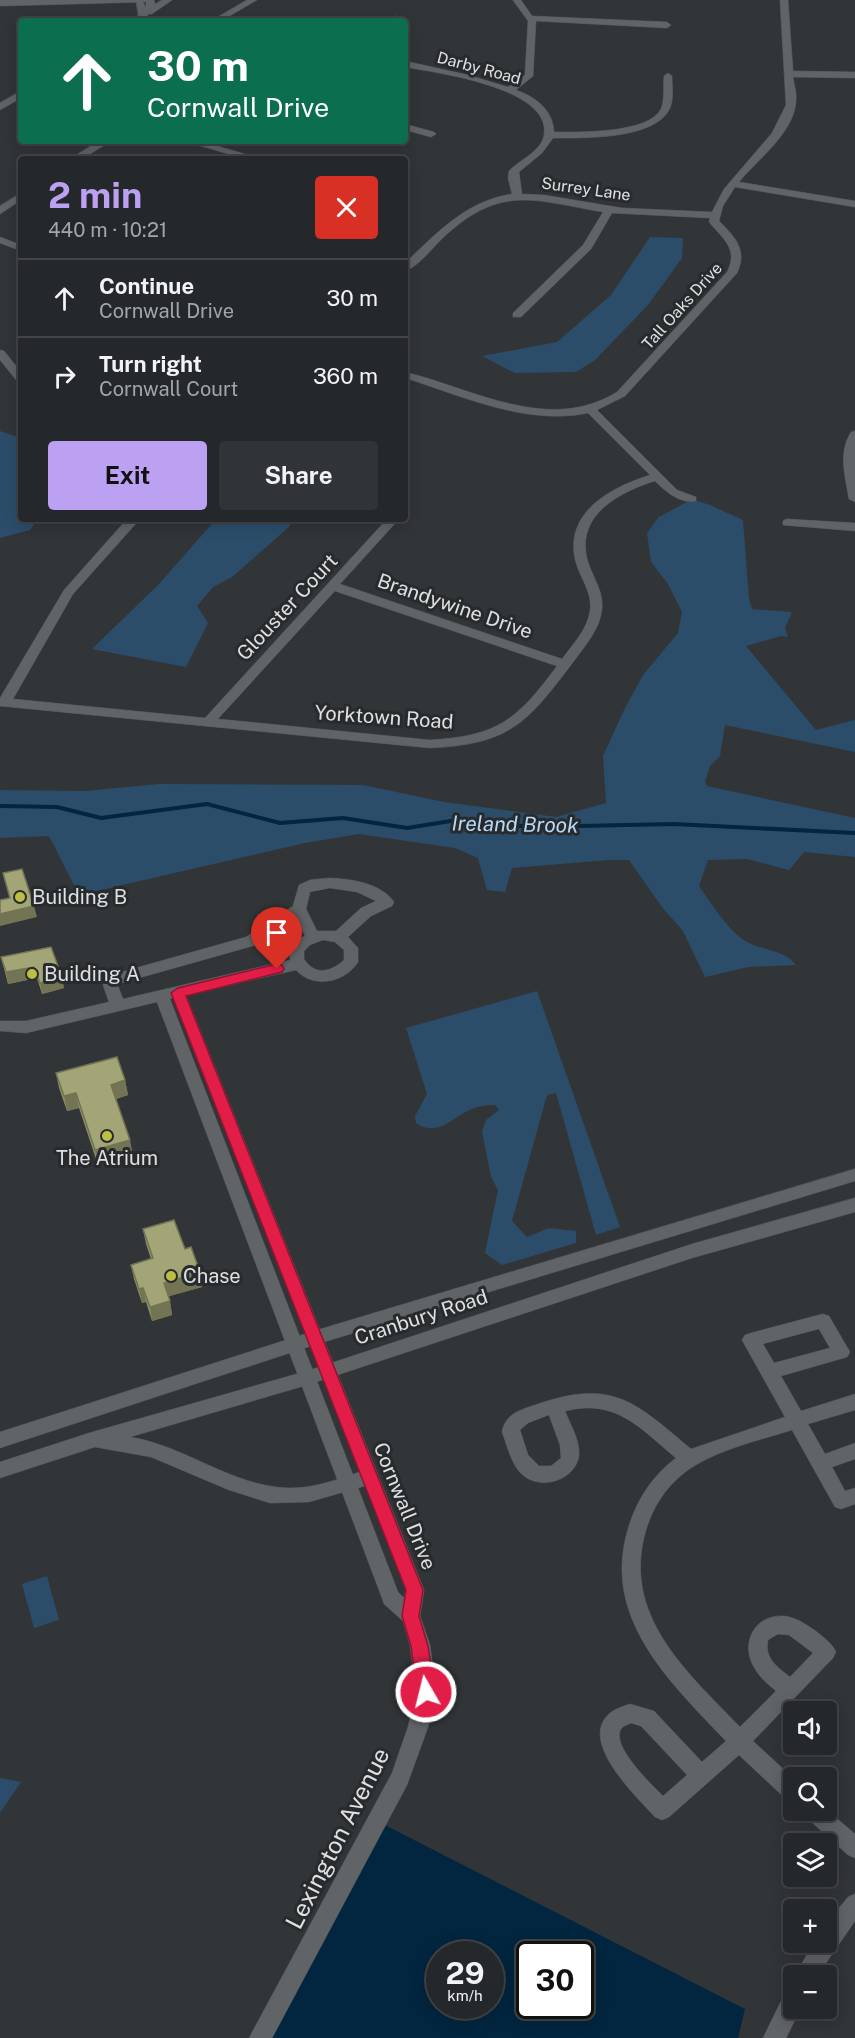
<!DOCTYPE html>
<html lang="en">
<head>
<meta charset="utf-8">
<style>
	body { margin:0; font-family:"Public Sans",sans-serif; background:#313436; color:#f1f3f6; height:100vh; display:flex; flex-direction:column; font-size:22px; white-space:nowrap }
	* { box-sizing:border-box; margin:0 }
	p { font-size:20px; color:#a3a6a8 }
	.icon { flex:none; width:33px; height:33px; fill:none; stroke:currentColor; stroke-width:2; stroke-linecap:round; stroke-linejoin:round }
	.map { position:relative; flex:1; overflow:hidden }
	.side { position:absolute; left:18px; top:156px; width:390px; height:366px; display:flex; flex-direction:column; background:#25282a; border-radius:6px; box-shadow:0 3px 15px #0003,0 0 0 2px #424447 }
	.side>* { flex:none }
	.hud { position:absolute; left:18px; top:18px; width:390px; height:126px; border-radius:6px; box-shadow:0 3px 15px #0003,0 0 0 2px #424447; background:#0b6e4f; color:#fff; overflow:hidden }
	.controls { position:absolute; left:783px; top:1701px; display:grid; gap:12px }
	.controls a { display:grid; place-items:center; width:54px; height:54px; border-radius:6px; background:#25282a; box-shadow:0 3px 15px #0003,0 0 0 2px #424447; font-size:30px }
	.speed { position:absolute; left:426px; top:1941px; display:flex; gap:12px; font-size:30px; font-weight:700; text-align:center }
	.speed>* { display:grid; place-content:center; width:78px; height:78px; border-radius:50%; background:#25282a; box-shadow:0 3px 15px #0003,0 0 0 2px #424447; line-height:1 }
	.speed small { font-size:15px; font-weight:400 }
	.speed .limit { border:3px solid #111; border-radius:9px; background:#fff; color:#111 }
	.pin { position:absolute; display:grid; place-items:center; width:51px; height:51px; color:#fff; margin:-62px -26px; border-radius:50% 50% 50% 0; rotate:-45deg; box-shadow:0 0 6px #0007 }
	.pin .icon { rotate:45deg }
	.me { position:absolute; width:66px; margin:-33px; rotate:352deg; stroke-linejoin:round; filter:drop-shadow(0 0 4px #0008) }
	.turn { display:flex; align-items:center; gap:21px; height:126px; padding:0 30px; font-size:27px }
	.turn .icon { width:78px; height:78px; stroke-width:2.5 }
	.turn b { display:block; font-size:42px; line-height:51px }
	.round { display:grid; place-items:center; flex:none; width:63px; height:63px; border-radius:6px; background:#313436 }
	.headline { display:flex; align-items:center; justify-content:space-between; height:102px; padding:0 30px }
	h1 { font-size:36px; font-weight:700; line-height:45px; color:#bca0f2 }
	.cta { display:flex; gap:12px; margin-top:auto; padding:12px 30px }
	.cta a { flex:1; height:69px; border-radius:6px; background:#bca0f2; color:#111; font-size:24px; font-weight:700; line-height:69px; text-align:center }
	.cta a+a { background:#313436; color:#f1f3f6 }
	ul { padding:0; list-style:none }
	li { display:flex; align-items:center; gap:18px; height:78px; padding:0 30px; border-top:2px solid #424447 }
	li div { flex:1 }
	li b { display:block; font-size:22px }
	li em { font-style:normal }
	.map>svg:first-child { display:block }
</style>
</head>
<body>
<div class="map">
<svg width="855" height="2038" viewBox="0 0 855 2038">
	<rect width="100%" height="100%" fill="#313538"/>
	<!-- green -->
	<path fill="#2c4d69" d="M650 237 683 238 682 258 648 305 595 360 576 372 515 373 482 356 557 342 611 295Z
		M0 431 21 438V519H38L30 530 0 538Z
		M692 499 710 505 743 520 749 599 752 609 792 612 785 628 788 637 781 636 746 646 816 730 855 720V752L725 725 720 756 710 766 705 782 707 786 855 818V857L804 852 789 870 747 859 708 860 699 886C711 903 730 934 749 943 766 951 784 950 796 965L748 967 705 977 683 931 662 907 629 860H608L512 868 505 892 487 890 478 858 455 848 359 834 305 843 79 895 49 836 0 838V790L85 791 159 784 363 785 444 802 556 817 606 803 603 756 624 710 643 675 678 633 682 612 668 584 651 562 647 533 659 517Z
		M216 519H294L289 527 232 577 213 587 197 606 208 623 186 667 92 649 160 583Z
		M537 991 620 1227 596 1235 556 1093 547 1095 512 1221 527 1237 549 1228 576 1231V1243L502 1265 485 1253 498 1190 491 1177 482 1131 486 1120 499 1110 495 1105C488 1105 478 1106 472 1109 452 1117 438 1138 416 1123L415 1116 427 1094 406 1028Z
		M47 1576 59 1620 34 1628 22 1584Z
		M0 1778 21 1782 0 1813Z"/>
	<!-- water -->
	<path fill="#02263f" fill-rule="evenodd" d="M377 1821 745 2009 738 2038H260ZM440 1954H490V2006H440ZM530 1954H580V2006H530Z"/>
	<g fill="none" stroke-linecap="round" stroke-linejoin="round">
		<!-- stream -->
		<path stroke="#02263f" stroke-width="4" d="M0 806 57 807 101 818 207 804 280 823 343 818 407 828 457 820 532 827 674 824 855 833"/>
		<!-- street casing -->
		<g stroke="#505356" stroke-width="1">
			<path id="street" d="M136 0H142L146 8V0H154L156 7 145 18H139Z
				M247 0H257L221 21H211Z
				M513 0H521L532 16 667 22 671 25 667 28 536 21 533 76 516 90C536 97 553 110 554 132 578 132 648 134 661 109 665 99 663 86 664 76L668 73 672 76C672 86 674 99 670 108 656 140 582 138 553 138L542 153 519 172 522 194 544 195 622 208 712 212 724 189 772 133 786 105 780 0H788L793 71 855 72V78L793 77C794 85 797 93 796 101 794 133 758 159 739 182L855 201V207L735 187 723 206 719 221C735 237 748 250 737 273L625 396 597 410 677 490 696 497V501C680 504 666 492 655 481 619 492 574 516 588 562 593 578 604 592 602 609 600 629 585 646 574 661 527 723 511 744 430 748L0 706V698L64 590 127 519H140L73 594 13 699 205 718 387 519H399L340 584 562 659C573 644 587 630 590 611 593 592 579 577 575 559 565 511 612 487 650 475L588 413C526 426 463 396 405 378V372C474 389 549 434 617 392L727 272C739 249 723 239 709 222L710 218 612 213 591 249 521 317H513V313L583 245 603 212C536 201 503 184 447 234 434 245 420 266 405 271V263C438 232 466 201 512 194L508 178 509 171C519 160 542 151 544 135 552 88 438 73 405 67V61L468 75 508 87 525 75 528 21ZM335 591 557 666C517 720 498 736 430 740L218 719Z
				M397 16 401 19 400 21H386Z
				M405 124 434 132 436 134 431 137 405 130Z
				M99 141H111L82 159H70Z
				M184 141H200L262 159H246Z
				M21 193V200L0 214V206Z
				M0 237 21 245V251L0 243Z
				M0 350 4 351 21 372V382L17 381 0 360Z
				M855 431V502L849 499C845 476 838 453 851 432Z
				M787 519 855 523V531L783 525V521Z
				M330 878C351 879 381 883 394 902L392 906 371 916 348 937 358 948V962C345 983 313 989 296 970L186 995 424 1590 420 1616 430 1645 436 1692 428 1727 407 1785 272 2038H249L392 1773 408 1727 416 1692 410 1645 403 1621 384 1604 382 1598 157 1002 26 1033 0 1031V1021H26L109 1002 103 985 111 975 246 937 293 906 299 885 310 880ZM330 888 357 892 376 901 361 908 336 931H317L306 909 310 892ZM296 918 305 936C294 940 289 949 290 960L123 999 118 986 121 983 256 945ZM323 940 335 942 344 950V960C331 972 315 976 304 959V951L310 945ZM173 998 406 1590 404 1598 398 1592 170 999Z
				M823 1314 829 1316 847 1347 850 1352 847 1357 781 1376 801 1411 855 1394V1410L808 1424 825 1454 855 1443V1459L832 1467 845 1491 855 1488V1504L841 1509 835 1507 792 1430C760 1440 724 1448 694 1466 671 1480 654 1503 646 1530 621 1615 686 1671 740 1727L776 1691C768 1684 759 1677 754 1667 740 1644 754 1614 784 1616 796 1617 807 1625 817 1632 824 1638 832 1643 836 1652L833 1658 753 1741 794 1779V1803L787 1800 739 1755 669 1817 662 1820 655 1817C637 1797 578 1742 609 1714 614 1709 624 1706 630 1704L654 1711 702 1762 726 1741C670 1682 601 1618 628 1529 636 1501 652 1476 676 1458 640 1428 616 1398 565 1411 570 1424 580 1440 579 1455 576 1482 535 1493 518 1470 510 1459 507 1445 502 1432 505 1414 520 1410 535 1405 612 1378 634 1401 691 1449L785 1417 742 1340 745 1335 751 1333ZM819 1329 830 1348 774 1363 763 1344ZM549 1415 560 1445 561 1458 551 1466H539L528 1455 520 1430 528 1423ZM778 1634 789 1635 813 1653 790 1677C777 1667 764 1658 768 1640ZM631 1723 641 1726 687 1775 663 1796C651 1784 614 1749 620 1731 622 1726 627 1725 631 1723Z
				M826 1809 855 1834V1858L848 1855 806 1817 803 1810H826Z
				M855 1894V1921L817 1976H795L814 1942H826V1924L848 1897Z
				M794 1988V2008H801L786 2038H763L786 1991Z"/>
		</g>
		<!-- secondary casing -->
		<g stroke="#505356" stroke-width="1">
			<path id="secondary" d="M0 0H150L146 2 0 6Z
				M162 0H172L152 14H146V10Z
				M142 13 146 16 140 21H130Z
				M21 91V98L0 110V103Z
				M855 1169V1181L314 1345 0 1448V1432L314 1331Z
				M855 1198V1212L692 1258 307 1385 130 1437C186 1446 231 1486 288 1488 316 1489 343 1477 369 1469L375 1471 378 1477 375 1483 309 1502 270 1503 229 1490 151 1457 95 1447 0 1478V1462L89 1433 307 1371 692 1244Z"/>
		</g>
		<!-- street -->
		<use href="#street" fill="#606467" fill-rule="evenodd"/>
		<!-- secondary -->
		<use href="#secondary" fill="#606467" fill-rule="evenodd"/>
	</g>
	<!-- wall -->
	<path fill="#8c8e66" d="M51 947 64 988 42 994 37 978 8 984 1 957Z
		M56 1073 125 1080 128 1095 116 1099 133 1155 98 1165 79 1108 67 1111 59 1088Z
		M143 1229 185 1249 200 1272 202 1287 169 1296 172 1315 152 1321 146 1302 142 1303 134 1279 131 1265 151 1259 146 1244Z"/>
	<!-- shaded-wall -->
	<path fill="#727453" d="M34 906 37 917 0 926V914Z
		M34 967 37 978 8 984 6 972Z
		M62 977 64 988 42 994 40 983Z
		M125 1080 128 1095 113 1099 111 1085Z
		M76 1093 79 1108 67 1111 64 1096Z
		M130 1140 133 1155 98 1165 95 1150Z
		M200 1272 202 1287 166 1297 164 1283Z
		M143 1288 146 1302 142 1303 139 1289Z
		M170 1301 172 1315 152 1321 150 1307Z"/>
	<!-- building -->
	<path fill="#a3a577" stroke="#727453" stroke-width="1.5" d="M22 869 34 906 0 914V900L10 898 3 873Z
		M51 947 62 977 40 983 34 967 6 972 1 957Z
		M117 1057 125 1080 111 1085 130 1140 95 1150 76 1093 64 1096 56 1073Z
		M174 1220 185 1249 191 1247 200 1272 164 1283 170 1301 150 1307 143 1288 139 1289 131 1265 153 1258 143 1229Z"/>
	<!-- route -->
	<path fill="#e11d48" stroke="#92132f" stroke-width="1.5" d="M277 964 282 965 284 969 282 972 186 996 423 1590 419 1616 428 1646 435 1692 432 1698 426 1700 420 1698 417 1692 411 1646 402 1616 406 1590 171 993 178 988Z"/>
	<!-- markers -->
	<g fill="#bebf42" stroke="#272b2d" stroke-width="2">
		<circle cx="20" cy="897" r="6"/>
		<circle cx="32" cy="974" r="6"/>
		<circle cx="107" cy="1136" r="6"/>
		<circle cx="171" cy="1276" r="6"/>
	</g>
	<g text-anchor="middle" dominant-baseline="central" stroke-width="6" stroke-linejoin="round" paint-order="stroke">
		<!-- far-street labels -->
		<g font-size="16" fill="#dee0e2" stroke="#272b2d">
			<text transform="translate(479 68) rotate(15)">Darby Road</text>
			<text transform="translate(586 189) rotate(8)">Surrey Lane</text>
			<text transform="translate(682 306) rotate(-48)">Tall Oaks Drive</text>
		</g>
		<!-- street labels -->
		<g font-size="20" fill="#dee0e2" stroke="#272b2d">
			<text transform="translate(455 606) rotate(19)">Brandywine Drive</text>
			<text transform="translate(287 607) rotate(-47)">Glouster Court</text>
			<text transform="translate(384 717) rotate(4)">Yorktown Road</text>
			<text transform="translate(421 1317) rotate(-18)">Cranbury Road</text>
			<text transform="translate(405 1506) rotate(68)">Cornwall Drive</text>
		</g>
		<!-- poi labels -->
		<g font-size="20" fill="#dee0e2" stroke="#272b2d" text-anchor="start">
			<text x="32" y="897">Building B</text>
			<text x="44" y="974">Building A</text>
			<text x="107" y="1158" text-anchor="middle">The Atrium</text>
			<text x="183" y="1276">Chase</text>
		</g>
		<!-- water labels -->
		<g font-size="21" font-style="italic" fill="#b7d9f7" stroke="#272b2d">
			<text transform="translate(515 824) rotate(1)">Ireland Brook</text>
		</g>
		<!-- near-street labels -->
		<g font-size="24" fill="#dee0e2" stroke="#272b2d">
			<text transform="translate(337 1838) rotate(-63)">Lexington Avenue</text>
		</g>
	</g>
</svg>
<div class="controls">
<a><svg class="icon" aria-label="sound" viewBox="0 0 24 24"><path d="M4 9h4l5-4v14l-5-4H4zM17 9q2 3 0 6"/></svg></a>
<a><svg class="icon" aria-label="search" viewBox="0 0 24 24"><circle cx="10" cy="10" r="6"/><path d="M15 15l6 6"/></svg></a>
<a><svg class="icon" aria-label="layers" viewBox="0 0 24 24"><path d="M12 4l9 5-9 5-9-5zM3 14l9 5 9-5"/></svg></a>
<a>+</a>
<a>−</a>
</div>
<div class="speed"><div>29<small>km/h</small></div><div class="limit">30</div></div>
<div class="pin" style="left:277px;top:969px;background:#d93025"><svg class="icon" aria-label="arrive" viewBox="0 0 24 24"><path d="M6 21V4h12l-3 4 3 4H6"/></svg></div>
<svg class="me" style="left:426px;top:1692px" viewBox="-20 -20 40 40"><circle r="17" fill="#e11d48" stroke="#fff" stroke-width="3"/><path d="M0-11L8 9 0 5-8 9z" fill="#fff"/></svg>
<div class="hud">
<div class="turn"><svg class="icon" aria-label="ahead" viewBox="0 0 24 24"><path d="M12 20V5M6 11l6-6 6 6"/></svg><div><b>30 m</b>Cornwall Drive</div></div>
</div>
<section class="side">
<div class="headline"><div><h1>2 min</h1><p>440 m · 10:21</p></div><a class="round" style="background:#d93025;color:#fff"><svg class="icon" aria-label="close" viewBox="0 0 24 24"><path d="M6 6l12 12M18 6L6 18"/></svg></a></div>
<ul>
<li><svg class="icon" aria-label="ahead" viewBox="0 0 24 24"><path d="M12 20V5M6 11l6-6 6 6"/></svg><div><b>Continue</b><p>Cornwall Drive</p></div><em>30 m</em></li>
<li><svg class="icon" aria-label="right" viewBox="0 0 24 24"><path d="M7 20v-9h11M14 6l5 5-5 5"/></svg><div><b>Turn right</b><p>Cornwall Court</p></div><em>360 m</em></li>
</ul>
<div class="cta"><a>Exit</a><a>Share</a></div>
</section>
</div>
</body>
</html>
